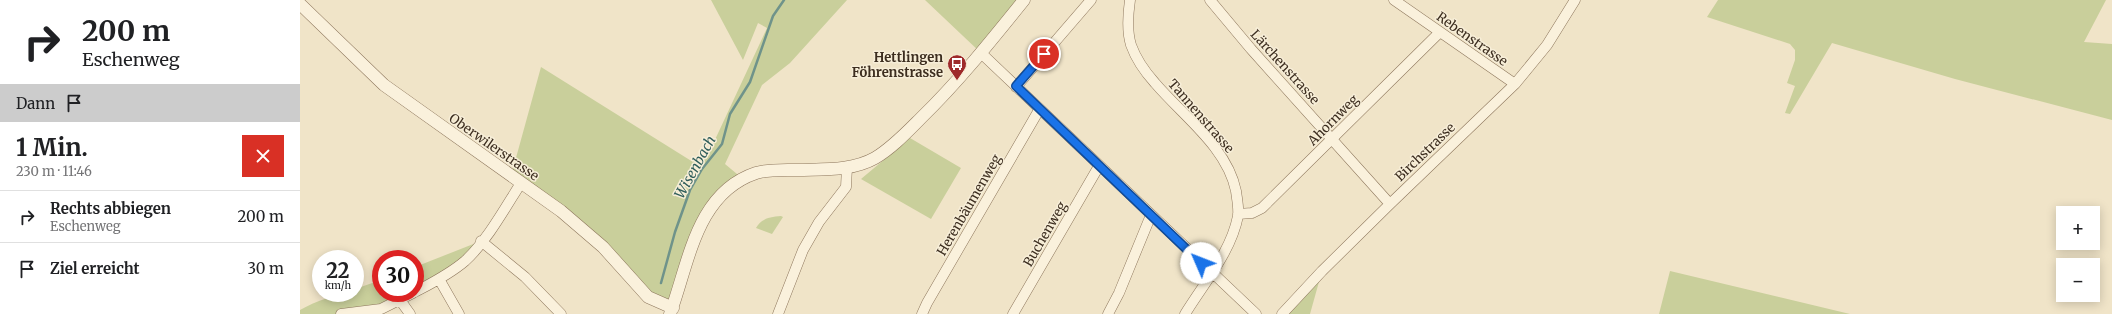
<!DOCTYPE html>
<html lang="de">
<head>
<meta charset="utf-8">
<style>
	body { margin:0; font-family:Merriweather,serif; background:#f6f6f6; color:#202124; height:100vh; display:flex; flex-direction:column; font-size:15px; white-space:nowrap }
	* { box-sizing:border-box; margin:0 }
	p { font-size:13px; color:#757577 }
	.icon { flex:none; width:22px; height:22px; fill:none; stroke:currentColor; stroke-width:2; stroke-linecap:round; stroke-linejoin:round }
	.map { position:relative; flex:1; overflow:hidden }
	.panel { display:flex; flex-direction:column; background:#fff; width:300px }
	.panel>* { flex:none }
	.guide { background:#fff; color:#202124; overflow:hidden }
	.fabs { position:absolute; left:1756px; top:206px; display:grid; gap:8px }
	.fabs a { display:grid; place-items:center; width:44px; height:44px; border-radius:0px; background:#fff; box-shadow:0 2px 10px #0003; font-size:20px }
	.speed { position:absolute; left:12px; top:250px; display:flex; gap:8px; font-size:20px; font-weight:700; text-align:center }
	.speed>* { display:grid; place-content:center; width:52px; height:52px; border-radius:50%; background:#fff; box-shadow:0 2px 10px #0003; line-height:1 }
	.speed small { font-size:10px; font-weight:400 }
	.speed .limit { border:6px solid #d22; background:#fff; color:#111 }
	.pin { position:absolute; display:grid; place-items:center; width:34px; height:34px; color:#fff; margin:-17px; border:2px solid #fff; border-radius:50%; box-shadow:0 1px 4px #0007 }
	.me { position:absolute; width:44px; margin:-22px; rotate:314deg; stroke-linejoin:round; filter:drop-shadow(0 0 3px #0008) }
	.turn { display:flex; align-items:center; gap:14px; height:84px; padding:0 16px; font-size:18px }
	.turn .icon { width:52px; height:52px; stroke-width:2.5 }
	.turn b { display:block; font-size:28px; line-height:34px }
	.then { display:flex; align-items:center; height:38px; padding:0 16px; background:#0003; gap:8px; font-size:15px }
	.round { display:grid; place-items:center; flex:none; width:42px; height:42px; border-radius:0px; background:#f6f6f6 }
	.summary { display:flex; align-items:center; justify-content:space-between; height:68px; padding:0 16px }
	h1 { font-size:24px; font-weight:700; line-height:30px }
	ul { padding:0; list-style:none }
	li { display:flex; align-items:center; gap:12px; height:52px; padding:0 16px; border-top:1px solid #e0e0e0 }
	li div { flex:1 }
	li b { display:block; font-size:15px }
	li em { font-style:normal }
	main { display:flex; flex:1; min-height:0 }
	.map>svg:first-child { display:block }
</style>
</head>
<body>
<main>
<section class="panel">
<div class="guide">
<div class="turn"><svg class="icon" aria-label="right" viewBox="0 0 24 24"><path d="M7 20v-9h11M14 6l5 5-5 5"/></svg><div><b>200 m</b>Eschenweg</div></div>
<div class="then">Dann<svg class="icon" aria-label="arrive" viewBox="0 0 24 24"><path d="M6 21V4h12l-3 4 3 4H6"/></svg></div>
</div>
<div class="summary"><div><h1>1 Min.</h1><p>230 m · 11:46</p></div><a class="round" style="background:#d93025;color:#fff"><svg class="icon" aria-label="close" viewBox="0 0 24 24"><path d="M6 6l12 12M18 6L6 18"/></svg></a></div>
<ul>
<li><svg class="icon" aria-label="right" viewBox="0 0 24 24"><path d="M7 20v-9h11M14 6l5 5-5 5"/></svg><div><b>Rechts abbiegen</b><p>Eschenweg</p></div><em>200 m</em></li>
<li><svg class="icon" aria-label="arrive" viewBox="0 0 24 24"><path d="M6 21V4h12l-3 4 3 4H6"/></svg><div><b>Ziel erreicht</b></div><em>30 m</em></li>
</ul>
</section>
<div class="map">
<svg width="1812" height="314" viewBox="0 0 1812 314">
	<rect width="100%" height="100%" fill="#f0e4c8"/>
	<!-- green -->
	<path fill="#c9cf9b" d="M411 0H547L490 63 462 85 425 164 443 179 417 199 373 308 361 303 315 259 211 176 241 67 393 162 395 159H406L467 28 458 23 443 60Z
		M625 0H724L681 53Z
		M1418 0H1806L1784 42 1812 44V120L1655 79 1532 43 1490 114 1485 113 1495 86 1487 83 1495 60V50L1490 44 1407 17Z
		M610 138 661 168 631 219 561 179Z
		M481 216 483 217 472 234 456 228C462 218 470 217 481 216Z
		M181 241 165 261 115 292V267Z
		M1022 271 1010 314H982Z
		M1370 271 1550 314H1359Z
		M81 280V293H113L100 300 41 314H0V310C16 301 37 293 55 293V289Z"/>
	<g fill="none" stroke-linecap="round" stroke-linejoin="round">
		<!-- stream -->
		<path stroke="#6f938a" stroke-width="2.5" d="M361 283 375 232 390 190 402 169 422 144 430 114 450 82 473 16 484 0"/>
		<!-- minor casing -->
		<g stroke="#8d765c" stroke-width="11">
			<path id="minor" d="M830 0C828 14 827 32 831 45 836 59 846 73 855 83 884 117 927 147 936 191 937 199 939 208 938 216 931 252 904 283 885 314
				M910 0 951 49 1090 204
				M1094 0 1215 84
				M681 53 956 314
				M716 87 791 0
				M938 214 952 213 962 208 1140 32
				M181 241 225 277 261 314
				M139 279 159 314
				M115 292C132 283 150 274 165 261 187 241 205 208 221 183
				M100 300 110 314
				M41 314 81 309 113 293
				M478 314 503 250 519 222 546 187 547 167
				M622 314 627 303 739 110
				M713 314 799 166
				M808 314 819 293 851 215
				M982 314 1022 271 1090 204 1215 84 1247 45 1275 0"/>
		</g>
		<!-- tertiary casing -->
		<g stroke="#8d765c" stroke-width="13">
			<path id="tertiary" d="M0 4 84 85 261 211 303 247 348 297 373 308
				M370 314C389 263 396 193 456 173 469 169 485 170 498 170 524 169 552 171 575 158 592 148 607 132 621 118 658 82 691 41 724 0"/>
		</g>
		<!-- minor -->
		<use href="#minor" stroke="#faf1dc" stroke-width="10"/>
		<!-- tertiary -->
		<use href="#tertiary" stroke="#faf1dc" stroke-width="12"/>
	</g>
	<g fill="none" stroke-linecap="round" stroke-linejoin="round">
		<!-- route casing -->
		<g stroke="#114b97" stroke-width="10">
			<path id="route" d="M744 54 716 86 901 263"/>
		</g>
		<!-- route -->
		<use href="#route" stroke="#1a73e8" stroke-width="7"/>
	</g>
	<!-- icons -->
	<defs>
		<g id="bus-pin" transform="scale(1)"><path d="M0 17L-7.5 6A9.5 9.5 0 1 1 7.5 6Z" fill="#9e2a2b" stroke="#f7eed8"/><path d="M-5-6H5V4H4V6H2V4H-2V6H-4V4H-5ZM-3.5-4V0h7V-4ZM-3.5 1.2v1.5H-2V1.2ZM2 1.2v1.5H3.5V1.2Z" fill="#fff"/></g>
	</defs>
	<g fill-rule="evenodd">
		<use href="#bus-pin" x="657" y="64"/>
	</g>
	<g text-anchor="middle" dominant-baseline="central" stroke-width="3" stroke-linejoin="round" paint-order="stroke">
		<!-- street labels -->
		<g font-size="13" fill="#3d2e20" stroke="#f7eed8">
			<text transform="translate(1172 39) rotate(35)">Rebenstrasse</text>
			<text transform="translate(985 67) rotate(48)">Lärchenstrasse</text>
			<text transform="translate(901 116) rotate(49)">Tannenstrasse</text>
			<text transform="translate(1033 120) rotate(-45)">Ahornweg</text>
			<text transform="translate(194 147) rotate(35)">Oberwilerstrasse</text>
			<text transform="translate(1125 152) rotate(-44)">Birchstrasse</text>
			<text transform="translate(669 205) rotate(-60)">Herenbäumenweg</text>
			<text transform="translate(745 234) rotate(-60)">Buchenweg</text>
		</g>
		<!-- poi labels -->
		<g font-size="13" font-weight="bold" fill="#3d2e20" stroke="#f7eed8" text-anchor="end">
			<text x="643" y="57">Hettlingen<tspan x="643" dy="15">Föhrenstrasse</tspan></text>
		</g>
		<!-- water labels -->
		<g font-size="14" font-style="italic" fill="#2f5d5a" stroke="#f7eed8">
			<text transform="translate(395 167) rotate(-61)">Wisenbach</text>
		</g>
	</g>
</svg>
<div class="fabs">
<a>+</a>
<a>−</a>
</div>
<div class="speed"><div>22<small>km/h</small></div><div class="limit">30</div></div>
<div class="pin" style="left:744px;top:54px;background:#d93025"><svg class="icon" aria-label="arrive" viewBox="0 0 24 24"><path d="M6 21V4h12l-3 4 3 4H6"/></svg></div>
<svg class="me" style="left:901px;top:263px" viewBox="-20 -20 40 40"><circle r="19" fill="#fff"/><path d="M0-13L10 11 0 6-10 11z" fill="#1a73e8"/></svg>
</div>
</main>
</body>
</html>
